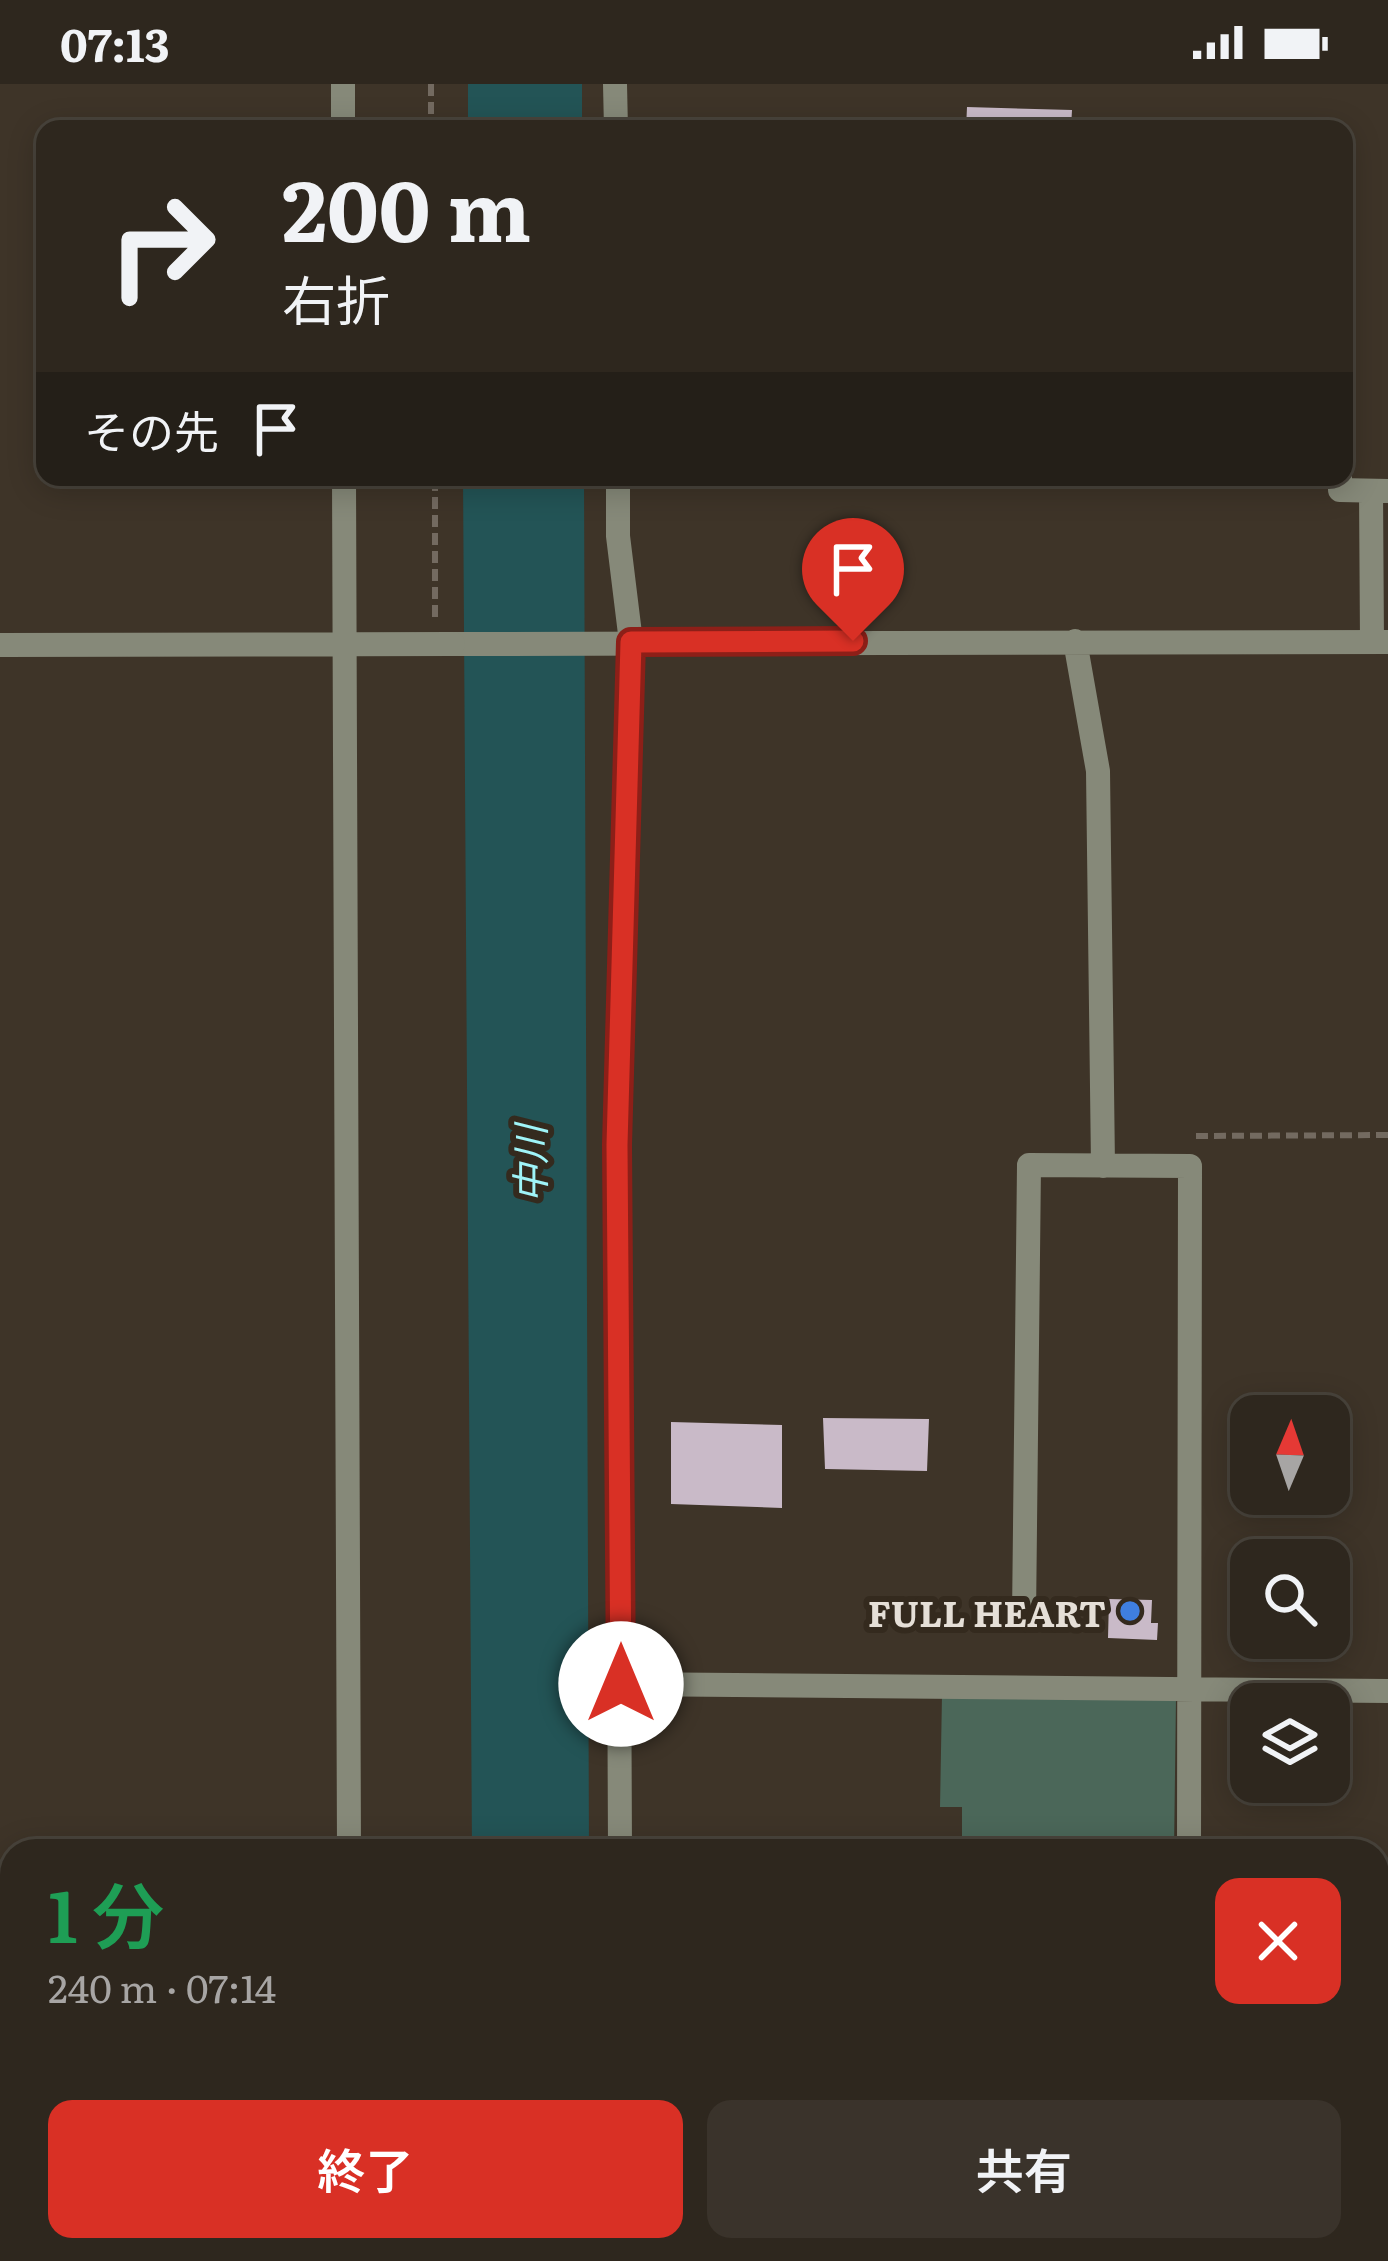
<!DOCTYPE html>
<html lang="ja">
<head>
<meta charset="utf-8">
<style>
	body { margin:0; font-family:Literata,"Noto Sans JP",serif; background:#3a332b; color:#f1f3f6; height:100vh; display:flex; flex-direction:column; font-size:45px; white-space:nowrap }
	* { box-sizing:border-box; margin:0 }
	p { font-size:39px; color:#a7a5a4 }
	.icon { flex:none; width:66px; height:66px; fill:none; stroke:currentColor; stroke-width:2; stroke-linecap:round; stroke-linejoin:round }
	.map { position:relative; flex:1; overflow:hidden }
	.drawer { position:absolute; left:0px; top:1755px; width:1389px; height:423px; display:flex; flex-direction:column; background:#2e271e; border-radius:36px 36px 0 0; box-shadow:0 6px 30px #0003,0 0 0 3px #49443c }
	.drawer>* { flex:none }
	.top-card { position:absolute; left:36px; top:36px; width:1317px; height:366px; border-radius:24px; box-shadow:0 6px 30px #0003,0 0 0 3px #49443c; background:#2e271e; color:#f1f3f6; overflow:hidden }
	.needle { width:78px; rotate:2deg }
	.controls { position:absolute; left:1230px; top:1311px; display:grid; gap:24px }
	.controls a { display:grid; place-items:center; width:120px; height:120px; border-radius:24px; background:#2e271e; box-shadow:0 6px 30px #0003,0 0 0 3px #49443c; font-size:60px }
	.pin { position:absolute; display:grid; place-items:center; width:102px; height:102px; color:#fff; margin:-123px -51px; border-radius:50% 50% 50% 0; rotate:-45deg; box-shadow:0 0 12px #0007 }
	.pin .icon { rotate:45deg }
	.me { position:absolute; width:132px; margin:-66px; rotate:0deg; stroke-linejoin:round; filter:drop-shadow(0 0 9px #0008) }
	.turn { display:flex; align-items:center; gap:42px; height:252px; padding:0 48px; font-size:54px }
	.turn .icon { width:156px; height:156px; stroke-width:2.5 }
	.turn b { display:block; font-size:84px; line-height:102px }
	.then { display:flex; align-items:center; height:114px; padding:0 48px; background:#0003; gap:24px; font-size:45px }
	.round { display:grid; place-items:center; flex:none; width:126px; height:126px; border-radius:24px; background:#3a332b }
	.head { display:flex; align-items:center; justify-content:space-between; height:204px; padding:0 48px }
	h1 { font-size:72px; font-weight:600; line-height:90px; color:#1e9e55 }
	.cta { display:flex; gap:24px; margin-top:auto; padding:24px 48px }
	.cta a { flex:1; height:138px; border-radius:24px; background:#d93025; color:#fff; font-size:48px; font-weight:600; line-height:138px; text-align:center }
	.cta a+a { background:#3a332b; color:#f1f3f6 }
	.status { display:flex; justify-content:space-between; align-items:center; height:84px; padding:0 60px; background:#2e271e; direction:ltr }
	.status svg { height:33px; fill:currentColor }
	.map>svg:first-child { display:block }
</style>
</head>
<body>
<div class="status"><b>07:13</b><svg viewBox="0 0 49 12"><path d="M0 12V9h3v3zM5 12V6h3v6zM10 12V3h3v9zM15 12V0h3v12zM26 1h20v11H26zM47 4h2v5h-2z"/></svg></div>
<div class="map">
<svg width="1388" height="2177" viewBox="0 0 1388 2177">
	<rect width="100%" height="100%" fill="#3e3428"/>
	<!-- green -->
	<path fill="#4b6759" d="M942 1611 1176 1614 1174 1767H962V1723H940Z"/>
	<!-- water -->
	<path fill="#235456" d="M468 0H582V45H468Z
		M463 393H584L589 1767H472Z"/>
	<!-- building -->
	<path fill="#c9bac8" d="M967 23 1072 26 1071 45H966Z
		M823 1334 929 1335 927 1387 825 1385Z
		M671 1338 782 1341V1424L671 1420Z
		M1109 1515 1152 1516 1151 1539H1158L1157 1556 1108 1554Z"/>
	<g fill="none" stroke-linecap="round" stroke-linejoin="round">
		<!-- path -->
		<path stroke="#736a60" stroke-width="6" stroke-dasharray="12 6" stroke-linecap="butt" d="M431 0V45
			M435 533V393
			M1196 1052 1388 1051"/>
		<!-- minor -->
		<path stroke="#868979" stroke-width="24" d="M615 0 616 45
			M618 393V452L631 558 617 1061 620 1767
			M1340 393V406L1388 407
			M1371 407 1372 558
			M1075 557 1098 687 1103 1082
			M453 560 1388 558
			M1024 1533 1029 1081 1190 1082 1189 1767
			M621 1600 1388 1607
			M1377 2039H1388
			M0 2129H12
			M620 2177V2166"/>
		<!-- tertiary -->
		<path stroke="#868979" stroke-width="24" d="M343 0V45
			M344 393 349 1767
			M0 561 453 560
			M352 2166V2177"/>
	</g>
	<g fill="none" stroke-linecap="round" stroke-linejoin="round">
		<!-- route casing -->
		<g stroke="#8d1f18" stroke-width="30">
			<path id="route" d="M621 1600 617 1061 631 558 853 557"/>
		</g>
		<!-- route -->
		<use href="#route" stroke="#d93025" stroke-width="21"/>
	</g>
	<!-- markers -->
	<circle fill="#3f7fe0" stroke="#342a1e" stroke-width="4.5" cx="1130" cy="1527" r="12"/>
	<g text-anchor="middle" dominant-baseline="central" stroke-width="12" stroke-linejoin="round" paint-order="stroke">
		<!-- poi labels -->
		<g font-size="36" font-weight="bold" fill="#e5dfd7" stroke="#342a1e" text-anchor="end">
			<text x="1106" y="1527">FULL HEART</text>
		</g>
		<!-- water labels -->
		<g font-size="39" font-style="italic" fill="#9ff4f8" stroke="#342a1e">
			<text transform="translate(528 1080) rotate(-90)">中川</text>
		</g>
	</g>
</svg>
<div class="controls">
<a><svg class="needle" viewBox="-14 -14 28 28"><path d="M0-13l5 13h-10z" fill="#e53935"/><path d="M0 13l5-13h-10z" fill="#a7a5a4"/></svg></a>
<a><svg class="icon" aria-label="search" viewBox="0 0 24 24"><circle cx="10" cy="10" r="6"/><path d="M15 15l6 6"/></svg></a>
<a><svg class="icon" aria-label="layers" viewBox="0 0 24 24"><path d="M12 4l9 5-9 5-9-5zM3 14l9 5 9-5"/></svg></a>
</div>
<div class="pin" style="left:853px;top:557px;background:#d93025"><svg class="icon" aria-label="arrive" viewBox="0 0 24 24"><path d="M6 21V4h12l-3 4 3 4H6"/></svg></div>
<svg class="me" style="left:621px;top:1600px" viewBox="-20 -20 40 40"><circle r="19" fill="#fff"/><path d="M0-13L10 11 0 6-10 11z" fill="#d93025"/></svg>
<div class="top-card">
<div class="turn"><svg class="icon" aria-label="right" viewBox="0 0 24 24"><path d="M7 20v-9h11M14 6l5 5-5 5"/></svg><div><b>200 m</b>右折</div></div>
<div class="then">その先<svg class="icon" aria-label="arrive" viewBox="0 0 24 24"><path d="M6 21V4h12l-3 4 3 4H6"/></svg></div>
</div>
<section class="drawer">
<div class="head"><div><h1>1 分</h1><p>240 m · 07:14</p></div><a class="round" style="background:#d93025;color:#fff"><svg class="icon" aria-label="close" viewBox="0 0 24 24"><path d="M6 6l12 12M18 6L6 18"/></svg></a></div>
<div class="cta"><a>終了</a><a>共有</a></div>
</section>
</div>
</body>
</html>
